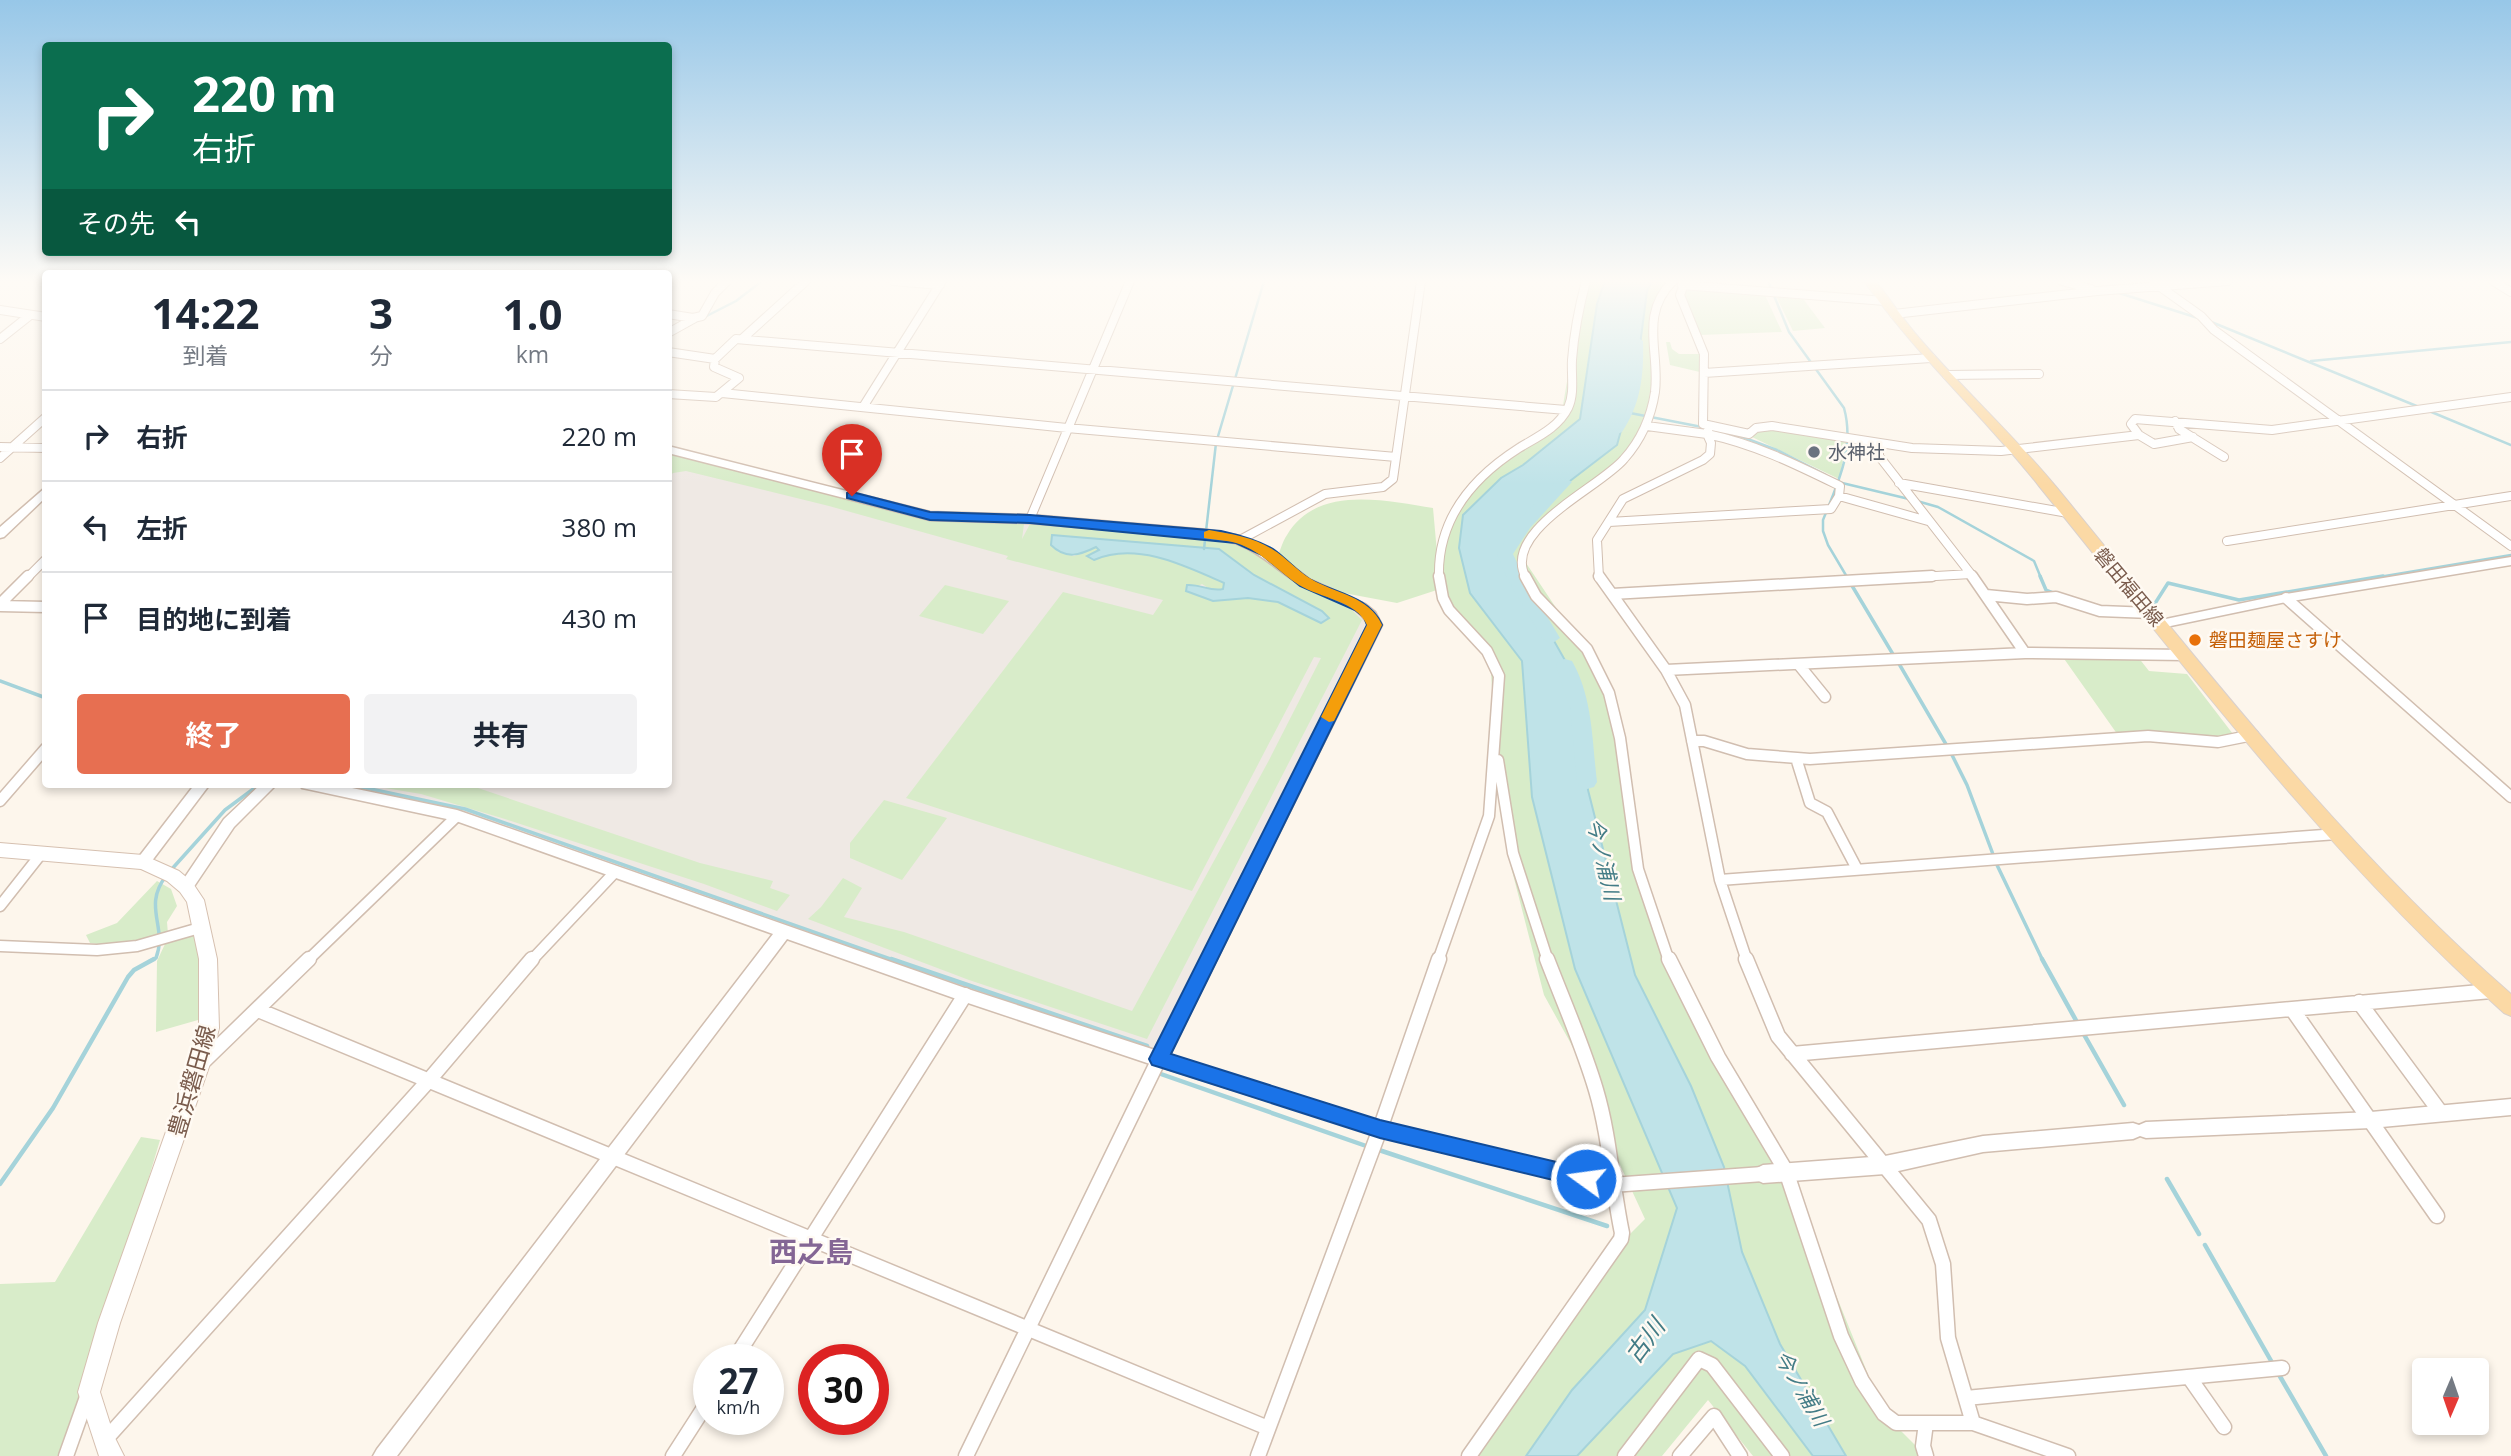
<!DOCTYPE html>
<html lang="ja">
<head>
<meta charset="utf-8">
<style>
	body { margin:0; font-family:"Open Sans","Noto Sans JP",sans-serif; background:#f2f2f3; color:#1f2937; height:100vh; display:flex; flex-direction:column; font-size:26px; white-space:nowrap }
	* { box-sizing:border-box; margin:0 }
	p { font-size:23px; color:#747a83 }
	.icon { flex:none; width:38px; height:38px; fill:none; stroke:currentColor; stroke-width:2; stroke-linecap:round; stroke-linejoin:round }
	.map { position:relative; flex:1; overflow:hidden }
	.sheet { position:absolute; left:42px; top:270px; width:630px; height:518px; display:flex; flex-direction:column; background:#fff; border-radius:7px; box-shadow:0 4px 10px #0003 }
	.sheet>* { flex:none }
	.banner { position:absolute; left:42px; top:42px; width:630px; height:214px; border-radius:7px; box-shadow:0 4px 10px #0003; background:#0b6e4f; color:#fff; overflow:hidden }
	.needle { width:46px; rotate:182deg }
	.tools { position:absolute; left:2412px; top:1358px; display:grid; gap:14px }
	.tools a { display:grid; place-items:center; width:77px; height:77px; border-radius:7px; background:#fff; box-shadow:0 4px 10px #0003; font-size:35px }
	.speed { position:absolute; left:693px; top:1344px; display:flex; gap:14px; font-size:35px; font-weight:700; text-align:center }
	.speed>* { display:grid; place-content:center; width:91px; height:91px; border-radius:50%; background:#fff; box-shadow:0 4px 10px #0003; line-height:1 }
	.speed small { font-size:18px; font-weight:400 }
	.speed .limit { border:10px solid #d22; background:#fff; color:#111 }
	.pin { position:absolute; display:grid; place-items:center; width:60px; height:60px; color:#fff; margin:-72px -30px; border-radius:50% 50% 50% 0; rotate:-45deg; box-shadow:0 0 7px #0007 }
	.pin .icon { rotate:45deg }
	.me { position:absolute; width:77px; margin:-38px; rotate:284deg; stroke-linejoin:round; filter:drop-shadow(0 0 5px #0008) }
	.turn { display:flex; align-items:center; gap:24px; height:147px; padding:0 35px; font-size:32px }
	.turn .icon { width:91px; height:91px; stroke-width:2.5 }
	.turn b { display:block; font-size:49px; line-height:60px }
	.then { display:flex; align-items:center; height:66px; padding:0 35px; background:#0003; gap:14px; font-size:26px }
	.eta { display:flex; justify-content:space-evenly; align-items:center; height:119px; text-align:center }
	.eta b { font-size:42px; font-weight:700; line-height:49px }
	.cta { display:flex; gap:14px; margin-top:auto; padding:14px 35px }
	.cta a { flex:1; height:80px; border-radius:7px; background:#e76f51; color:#fff; font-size:28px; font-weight:700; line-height:80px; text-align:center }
	.cta a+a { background:#f2f2f3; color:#1f2937 }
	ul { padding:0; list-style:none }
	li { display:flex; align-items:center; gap:21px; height:91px; padding:0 35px; border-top:2px solid #e0e1e3 }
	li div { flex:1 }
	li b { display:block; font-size:26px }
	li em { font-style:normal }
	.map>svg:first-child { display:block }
</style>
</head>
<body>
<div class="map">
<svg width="2511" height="1456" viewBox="0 0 2511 1456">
	<rect width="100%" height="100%" fill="#fdf6ec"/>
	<!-- industrial -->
	<path fill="#efe9e4" d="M669 452 930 516 1030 519 1240 540 1370 615 1375 625 1159 1059 457 816 310 784H668Z"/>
	<!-- green -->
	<path fill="#d8ecc9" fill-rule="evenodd" d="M1590 281H1674L1654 311 1655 360 1644 431 1607 475 1541 524 1522 557 1599 672 1618 732 1629 801 1651 909 1707 1036 1786 1171 1884 1414 1926 1456H1753L1708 1400 1662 1456H1470L1623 1241 1645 1219 1608 1139 1596 1089 1544 995 1509 859 1495 734 1490 659 1440 589 1397 603 1333 591 1281 563 1302 581 1351 609 1362 620 1147 1039 969 980 808 919 821 907 843 878 862 888 844 917 904 932 1132 1011 1268 762 1321 658 1314 657 1192 891 906 798 1063 592 1153 615 1163 600 1006 559 1008 556 829 506 686 471 673 473 669 477V452L928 519 1024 524 1022 539 1031 522 1193 535 1236 543 1276 560C1280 552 1282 542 1287 535 1317 484 1386 501 1433 508L1438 564 1446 524 1473 485 1561 417 1574 340ZM1052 535 1218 549 1321 623 1278 602 1248 598 1211 600 1187 592 1202 584 1213 591 1223 589 1224 583C1186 566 1136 542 1094 560L1099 549 1097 546 1074 556 1058 552Z
		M1687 287 1765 295 1782 332 1700 335 1682 292Z
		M1776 296H1801L1825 328 1793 331Z
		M1666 342H1670L1672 349 1679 354H1704V373L1670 365Z
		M1768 428 1847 441 1839 479 1752 437 1760 430Z
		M945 585 1009 601 983 634 919 616Z
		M2060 653 2138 657 2149 671 2187 674 2236 738H2120Z
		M361 784H466L700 863 773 881 770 888 790 895 777 911 704 884 505 819 421 794Z
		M884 800 947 818 902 880 850 858V843Z
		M157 881 171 889 177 906 167 922 168 934C145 958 120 947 90 943L86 935 117 923Z
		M199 933 203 970 198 1020 156 1032 157 961 165 944Z
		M141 1137 160 1140 66 1456H0V1284L55 1282Z"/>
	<!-- water -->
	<path fill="#bfe3e8" stroke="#a5d3da" stroke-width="2" d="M1605 281H1652L1647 291 1636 376 1617 445 1553 494 1529 516 1515 534 1505 555 1510 570 1529 597 1574 676 1588 790 1635 975 1691 1086 1724 1167 1742 1252 1780 1344 1846 1456H1813L1745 1366 1711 1341 1673 1354 1577 1456H1526L1572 1390 1645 1310 1677 1208 1575 969 1532 797 1522 661 1470 593 1459 548 1463 515 1501 478 1523 465 1580 419 1597 304Z
		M1052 535 1219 549 1254 575 1322 611 1329 618 1321 623 1278 602 1248 598 1213 601 1186 591 1187 585C1201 584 1210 592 1223 589L1224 583C1186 566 1136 541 1094 560L1087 556 1099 550 1096 547C1080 555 1066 560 1051 545Z"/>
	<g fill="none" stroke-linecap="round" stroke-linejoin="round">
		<!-- stream-far2 -->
		<path stroke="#a5d3da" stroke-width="2.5" d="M1768 281 1789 332 1844 408C1855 448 1838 483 1823 520V531L1828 545 1847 577
			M2119 293 2198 318
			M2209 321 2419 407
			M689 325 736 301 762 281
			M2311 361 2511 342
			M2429 411 2511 445
			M1625 412 1702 427
			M1737 435 1777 450 1826 475
			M1838 482 1909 499
			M1917 501 1938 507 2034 561 2041 578
			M1204 549 1216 443 1264 281
			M2373 578 2511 555"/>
		<!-- stream-far1 -->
		<path stroke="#a5d3da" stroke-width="3.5" d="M2040 576 2046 590 2056 594
			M1851 584 1894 656
			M2154 605 2168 583 2239 600 2383 576
			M1898 662 1947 746
			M0 681 46 698
			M1951 753 1967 785 1997 865 2043 961
			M347 784 465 809 896 961
			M171 870 225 810 260 784
			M150 961 156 958C168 927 142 907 166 876"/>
		<!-- stream -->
		<path stroke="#a5d3da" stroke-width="4.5" d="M891 959 1147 1046 1149 1052
			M2042 959 2078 1024
			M2082 1031 2124 1105
			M1158 1073 1369 1147
			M1376 1149 1607 1226
			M2167 1179 2199 1234
			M0 1184 53 1108 128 977 134 970 154 959
			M2205 1245 2274 1366
			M2278 1373 2326 1456"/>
		<!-- river -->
		<path fill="#bfe3e8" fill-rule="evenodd" d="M1636 337 1643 341C1644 374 1641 404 1622 432L1617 434 1609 429C1627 401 1629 373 1629 341Z
			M1564 477 1572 482 1530 528 1513 554 1523 576 1560 638 1551 644 1542 638 1506 576 1497 554 1518 521 1558 479Z
			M1565 659 1572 661C1593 698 1592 741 1597 782L1594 787 1587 789 1580 787 1577 782 1570 707 1556 665 1558 661Z"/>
		<!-- minor-far2 casing -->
		<g stroke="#d1beb0" stroke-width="10">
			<path id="minor-far2" d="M893 281 940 285
				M1685 281 1680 295 1704 354 1703 424 1749 434 1756 428 1772 426 1912 448 2001 451 2139 435 2131 424 2135 419 2272 430 2511 397
				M2062 281 2091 289
				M2152 281 2201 316 2214 330 2511 546
				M2493 281 2511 292
				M1682 285 1885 301
				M0 310 46 317
				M668 314 693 318 702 316 715 293 727 281
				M1894 314 2097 291 2228 281
				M668 333 695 318
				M0 339 29 316
				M742 339 806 281
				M668 352 715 359 736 339 1566 410
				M1704 373 1931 358
				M1947 375 2039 374
				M722 393 1067 428 1396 457
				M668 394 716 397 739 378 714 367 715 359
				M863 407 942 281
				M2175 421 2179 429 2224 457
				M1647 426 1707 434 1709 427
				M2139 435 2154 444 2193 437
				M1879 444V456L1974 578
				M0 447 46 448
				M0 458 46 417
				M1899 483 2068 513
				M1030 519 1130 281
				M1609 522 1831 509 1839 496 1928 521
				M1240 540 1325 494 1383 487 1393 479 1421 281
				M2227 541 2511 496
				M27 578 46 559
				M1439 578C1437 520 1472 478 1519 448 1537 437 1558 428 1568 408 1575 393 1571 376 1572 360 1574 333 1579 307 1586 281
				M1526 578C1500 531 1601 487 1624 459 1641 440 1651 418 1655 392 1660 351 1639 315 1673 281
				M1599 578 1597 540 1623 499 1703 460 1710 454 1711 443 1707 434C1755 444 1797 465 1840 486L1839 496
				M1901 578 1971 574"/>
		</g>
		<!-- minor-far1 casing -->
		<g stroke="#d1beb0" stroke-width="13">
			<path id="minor-far1" d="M1525 576 1536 596 1587 649 1609 693 1620 738 1638 869 1669 961
				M1599 576 1666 670 1685 705 1720 880 1747 961
				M1972 576 2025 653
				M1612 594 1932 576
				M1986 595 2027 599 2056 597 2100 611 2151 613
				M2286 598 2511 797
				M0 604 28 576
				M0 606 46 607
				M1799 665 1825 697
				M1666 670 2025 653 2185 655
				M1692 741H1704L1747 754 1810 759 2148 736 2218 742 2253 735
				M1796 758 1810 803 1827 812 1857 869
				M1498 760 1513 853 1548 961
				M0 801 46 748
				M1720 880 2337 834
				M0 906 41 854
				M0 946 97 950 137 946 203 927
				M307 961 457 816
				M531 961 615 872
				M1438 961 1489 816 1499 676 1487 651 1449 610 1443 598 1439 576"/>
		</g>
		<!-- minor casing -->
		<g stroke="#d1beb0" stroke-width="17">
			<path id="minor" d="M1669 959 1718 1057 1786 1171 1841 1336 1862 1381 1884 1414 1896 1423H1973
				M1746 959 1778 1036 1929 1220 1943 1264 1948 1338 1973 1423 2068 1456
				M2359 1002 2441 1113
				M2292 1009 2437 1216
				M258 1010 1268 1428
				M1792 1054 2491 991
				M205 1060 309 959
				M734 1360 965 995
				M2189 1377 2224 1427
				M1966 1398 2282 1368
				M1926 1423 1923 1446 1926 1456
				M105 1440 430 1079 532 959
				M66 1456 87 1397
				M673 1456 709 1400
				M966 1456 1159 1059 1380 1129 1612 1185 1763 1174
				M1258 1456 1380 1129 1439 959
				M1469 1456 1621 1239 1622 1233C1612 1186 1610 1137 1596 1090 1583 1046 1564 1003 1547 959
				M1625 1456 1699 1359 1712 1365 1782 1456
				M1680 1456 1714 1416 1740 1456"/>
		</g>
		<!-- tertiary casing -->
		<g stroke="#d1beb0" stroke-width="3">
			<path id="tertiary" d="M668 446 930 512 1030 515 1208 530 1240 536 1270 549 1309 579 1365 604 1375 612 1382 625 1165 1064 1159 1067 965 1002 787 939 397 1456H373L377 1449 773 934 456 821 307 789 302 788 300 784H333L457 810 965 988 1155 1050 1368 625C1358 603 1325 597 1304 586 1281 575 1265 555 1240 545 1230 541 1219 540 1208 538L1030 523 930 520 668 453Z
				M46 487V497L4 537 0 538V527Z
				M2511 557V565L2286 602 2161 628 2155 624 2161 620 2286 594Z
				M195 784H210L148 866 143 868 138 866 135 862 138 858Z
				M261 784H277L234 827 191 891 186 893 181 891 178 887 181 883 224 819Z
				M2511 1099V1115L2371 1128 2146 1138 2140 1136 2133 1139 1983 1152 1885 1174 1763 1183 1757 1180 1754 1174 1757 1168 1763 1165 1885 1156 1983 1136 2133 1123 2139 1125 2146 1122 2371 1112Z"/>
		</g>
		<!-- secondary casing -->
		<g stroke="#d6c0b0" stroke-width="2">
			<path id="secondary" d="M0 843 143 855 179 871 192 882 204 900 217 959 219 1028 210 1064 120 1323 100 1392 114 1436 124 1456H99L78 1392 98 1323 190 1064 199 1028V959L187 902 180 892 167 881 141 869 0 857Z"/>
		</g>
		<!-- primary casing -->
		<g stroke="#dad1cd" stroke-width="2">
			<path id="primary" d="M1864 281H1876C1889 298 1901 316 1914 332 1959 386 2012 433 2057 488 2200 662 2340 845 2511 994V1016L2504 1013C2329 857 2186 668 2039 486 1983 415 1916 355 1864 281Z"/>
		</g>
		<!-- minor-far2 -->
		<use href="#minor-far2" stroke="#fff" stroke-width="8"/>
		<!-- minor-far1 -->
		<use href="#minor-far1" stroke="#fff" stroke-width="10"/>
		<!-- minor -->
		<use href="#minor" stroke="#fff" stroke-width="14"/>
		<!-- tertiary -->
		<use href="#tertiary" fill="#fff" fill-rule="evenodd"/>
		<!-- secondary -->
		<use href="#secondary" fill="#fff" fill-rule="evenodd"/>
		<!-- primary -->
		<use href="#primary" fill="#fbd9a5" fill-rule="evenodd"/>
	</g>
	<!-- sky -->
	<linearGradient id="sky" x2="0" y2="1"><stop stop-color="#97c7e8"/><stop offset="0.58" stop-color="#fefbf6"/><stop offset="1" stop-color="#fefbf6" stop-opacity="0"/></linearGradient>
	<rect width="2511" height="485" fill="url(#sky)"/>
	<!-- route -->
	<path fill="#1a73e8" stroke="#114b97" stroke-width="2" d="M852 492 930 512 1030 515 1221 531C1239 535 1257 540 1273 549 1286 558 1297 572 1311 580 1337 594 1369 596 1382 625L1171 1054 1380 1120 1586 1169 1594 1172 1597 1179 1594 1186 1586 1188 1380 1138 1159 1067 1152 1065 1149 1059 1367 625 1364 617 1355 610 1300 586 1262 555 1236 543 1030 523 930 520 847 498V493Z"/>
	<!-- slow -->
	<path fill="#f59e0b" d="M1209 530C1231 534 1253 537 1272 549 1286 557 1297 571 1311 579 1336 594 1369 596 1382 625L1334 721 1329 722 1321 717 1367 625C1357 601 1320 598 1299 585 1277 571 1262 551 1236 543 1226 540 1215 540 1204 538V532Z"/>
	<!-- markers -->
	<circle fill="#6b7280" stroke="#fffaf3" stroke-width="2.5" cx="1814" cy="452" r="7"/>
	<circle fill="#e8710a" stroke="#fffaf3" stroke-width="2.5" cx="2195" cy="640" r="7"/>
	<g text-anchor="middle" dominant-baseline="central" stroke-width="5" stroke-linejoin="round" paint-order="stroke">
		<!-- worship labels -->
		<g font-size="19" fill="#5b616d" stroke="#fffaf3" text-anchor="start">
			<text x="1828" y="452">水神社</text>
		</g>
		<!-- street labels -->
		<g font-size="19" fill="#7a5c4d" stroke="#fffaf3">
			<text transform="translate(2129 587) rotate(50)">磐田福田線</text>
		</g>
		<!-- food labels -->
		<g font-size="19" fill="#c56008" stroke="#fffaf3" text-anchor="start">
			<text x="2209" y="640">磐田麺屋さすけ</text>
		</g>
		<!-- water labels -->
		<g font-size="21" font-style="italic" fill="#437c86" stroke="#fffaf3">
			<text transform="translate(1604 859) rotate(77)">今ノ浦川</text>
			<text transform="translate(1802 1388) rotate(59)">今ノ浦川</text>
		</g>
		<!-- near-street labels -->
		<g font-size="23" fill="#7a5c4d" stroke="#fffaf3">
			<text transform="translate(191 1081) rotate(-74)">豊浜磐田線</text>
		</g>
		<!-- near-water labels -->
		<g font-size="24" font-style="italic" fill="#437c86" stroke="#fffaf3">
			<text transform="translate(1644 1340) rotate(-53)">古川</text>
		</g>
		<!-- near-quarter labels -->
		<g font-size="28" font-weight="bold" fill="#846695" stroke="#fffaf3">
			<text x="811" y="1251">西之島</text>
		</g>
	</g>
</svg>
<div class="tools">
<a><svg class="needle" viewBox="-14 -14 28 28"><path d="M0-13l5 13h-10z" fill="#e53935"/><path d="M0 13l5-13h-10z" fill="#747a83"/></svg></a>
</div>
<div class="speed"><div>27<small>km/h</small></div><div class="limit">30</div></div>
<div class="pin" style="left:852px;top:496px;background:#d93025"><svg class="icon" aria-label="arrive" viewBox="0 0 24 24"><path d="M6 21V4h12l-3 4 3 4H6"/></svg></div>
<svg class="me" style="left:1586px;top:1179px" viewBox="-20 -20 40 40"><circle r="17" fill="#1a73e8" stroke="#fff" stroke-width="3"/><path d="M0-11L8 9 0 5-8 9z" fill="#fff"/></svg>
<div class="banner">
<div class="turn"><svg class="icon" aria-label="right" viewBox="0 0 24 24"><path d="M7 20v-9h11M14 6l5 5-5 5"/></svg><div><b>220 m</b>右折</div></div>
<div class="then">その先<svg class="icon" aria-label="left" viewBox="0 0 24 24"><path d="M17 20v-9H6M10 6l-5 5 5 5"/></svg></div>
</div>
<section class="sheet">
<div class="eta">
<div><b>14:22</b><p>到着</p></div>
<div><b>3</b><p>分</p></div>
<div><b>1.0</b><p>km</p></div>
</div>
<ul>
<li><svg class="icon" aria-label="right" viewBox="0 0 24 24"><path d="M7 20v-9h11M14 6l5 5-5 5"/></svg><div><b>右折</b></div><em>220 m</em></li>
<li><svg class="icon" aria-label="left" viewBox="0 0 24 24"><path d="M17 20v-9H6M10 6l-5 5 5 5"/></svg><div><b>左折</b></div><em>380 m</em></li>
<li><svg class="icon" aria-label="arrive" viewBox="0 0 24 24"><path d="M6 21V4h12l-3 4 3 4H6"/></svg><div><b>目的地に到着</b></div><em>430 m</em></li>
</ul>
<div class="cta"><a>終了</a><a>共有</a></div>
</section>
</div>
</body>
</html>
